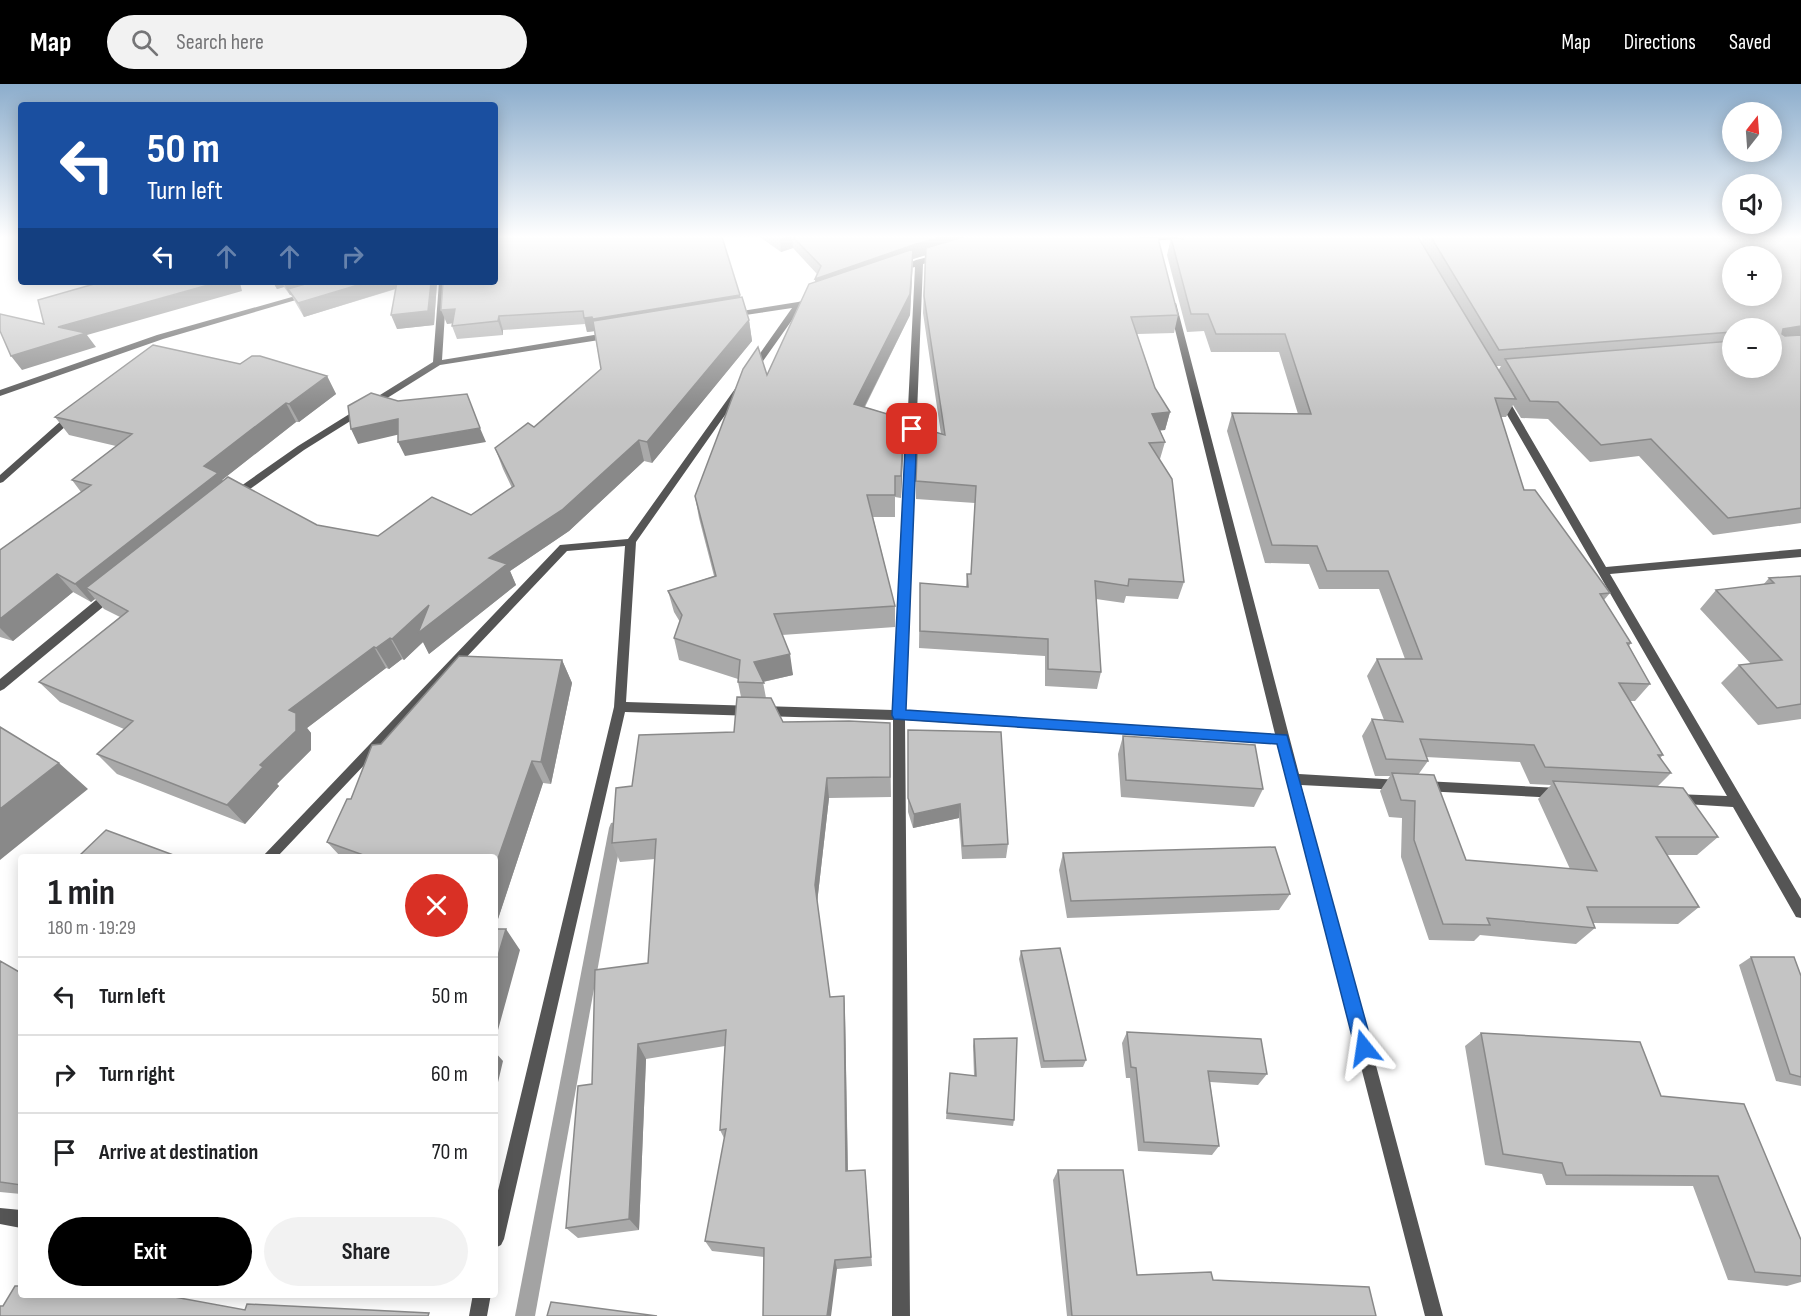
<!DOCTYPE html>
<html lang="en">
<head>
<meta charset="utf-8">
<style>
	body { margin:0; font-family:"Sofia Sans Condensed",sans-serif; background:#f2f2f2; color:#202124; height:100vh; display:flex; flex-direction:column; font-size:22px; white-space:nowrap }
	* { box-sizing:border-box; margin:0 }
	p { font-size:20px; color:#757577 }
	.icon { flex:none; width:33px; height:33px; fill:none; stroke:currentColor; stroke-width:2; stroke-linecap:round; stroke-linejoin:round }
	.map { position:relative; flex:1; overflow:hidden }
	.side { position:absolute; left:18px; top:770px; width:480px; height:444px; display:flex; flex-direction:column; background:#fff; border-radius:6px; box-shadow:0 3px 15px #0003 }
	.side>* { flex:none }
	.guide { position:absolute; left:18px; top:18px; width:480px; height:183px; border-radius:6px; box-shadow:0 3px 15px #0003; background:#1a4fa0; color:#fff; overflow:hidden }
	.needle { width:39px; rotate:17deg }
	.controls { position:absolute; left:1722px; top:18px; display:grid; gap:12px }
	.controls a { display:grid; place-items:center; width:60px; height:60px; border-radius:50%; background:#fff; box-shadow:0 3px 15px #0003; font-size:30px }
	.pin { position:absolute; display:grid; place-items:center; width:51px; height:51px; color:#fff; margin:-26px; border-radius:12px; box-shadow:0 3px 9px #0006 }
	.me { position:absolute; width:66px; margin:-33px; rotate:345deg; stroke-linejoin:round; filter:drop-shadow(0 0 4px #0008) }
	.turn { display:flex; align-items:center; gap:21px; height:126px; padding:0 30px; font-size:27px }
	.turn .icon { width:78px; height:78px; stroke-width:2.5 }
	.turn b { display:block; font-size:42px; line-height:51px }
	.lanes { display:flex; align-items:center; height:57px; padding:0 30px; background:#0003; justify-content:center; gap:30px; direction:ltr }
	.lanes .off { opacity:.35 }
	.round { display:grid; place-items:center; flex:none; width:63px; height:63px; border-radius:32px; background:#f2f2f2 }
	.summary { display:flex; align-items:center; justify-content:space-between; height:102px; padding:0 30px }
	h1 { font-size:36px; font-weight:700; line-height:45px }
	.cta { display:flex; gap:12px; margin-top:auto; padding:12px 30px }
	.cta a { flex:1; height:69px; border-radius:36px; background:#000; color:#fff; font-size:24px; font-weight:700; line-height:69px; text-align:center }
	.cta a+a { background:#f2f2f2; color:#202124 }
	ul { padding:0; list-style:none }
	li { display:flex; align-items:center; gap:18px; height:78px; padding:0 30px; border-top:2px solid #e0e0e0 }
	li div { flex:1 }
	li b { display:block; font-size:22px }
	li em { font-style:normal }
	header { display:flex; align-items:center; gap:36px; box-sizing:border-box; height:84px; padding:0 30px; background:#000; color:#fff }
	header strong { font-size:28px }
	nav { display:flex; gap:33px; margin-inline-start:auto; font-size:21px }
	.search { width:420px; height:54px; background:#f2f2f2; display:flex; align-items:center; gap:15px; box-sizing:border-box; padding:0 21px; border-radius:33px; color:#757577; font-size:22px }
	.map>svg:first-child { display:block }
</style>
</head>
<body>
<header>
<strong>Map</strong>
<div class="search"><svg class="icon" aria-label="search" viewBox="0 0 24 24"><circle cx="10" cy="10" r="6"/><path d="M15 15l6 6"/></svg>Search here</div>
<nav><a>Map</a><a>Directions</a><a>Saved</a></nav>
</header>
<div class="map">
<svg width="1801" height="1232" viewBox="0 0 1801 1232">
	<rect width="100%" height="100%" fill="#fff"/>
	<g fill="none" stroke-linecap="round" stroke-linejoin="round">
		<!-- stream -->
		<path fill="#a3a3a3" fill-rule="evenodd" d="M616 738 621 739 623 744 535 1232H515L609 744 611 739Z"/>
		<!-- minor -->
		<path fill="#555" fill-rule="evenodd" d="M1139 153H1189L1185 155 1142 157H1139Z
			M940 170H943V174L923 180 905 627 1275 650 1169 221 1176 219 1299 690 1400 696 1405 697 1406 701 1405 705 1400 706 1301 701 1443 1232H1425L1278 660 905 636 910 1232H892L893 636 625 628 504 1155 501 1161 495 1164V1119L614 623 625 462 567 467 278 772H263L560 461 628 455 737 302 740 301 744 304 636 458 626 618 893 626 915 183 900 187 896 185 916 176Z
			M439 198H447L442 276 612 248 616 251 612 254 440 281 304 366 239 413H231V409L298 362 433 278Z
			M306 209 313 211 163 255 0 312V306L157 251Z
			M815 213H818V217L802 222 756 287H750L749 285 792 224 732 233H729V229L798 218Z
			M1503 312 1508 315 1606 483 1801 465V473L1610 490 1801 815V834L1796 833 1733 723 1670 719 1669 715 1670 711 1675 710 1727 712 1498 315Z
			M73 328 78 331 76 333 3 398 0 399V391L70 329Z
			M111 506 115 507 116 510 115 513 4 605 0 607V595L107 507Z
			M1424 697 1559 704 1564 705 1565 709 1564 713 1559 714 1424 707 1419 706 1418 702 1419 698Z
			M0 1124 21 1126V1144L0 1140Z
			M473 1210H491L487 1232H469Z"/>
	</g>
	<!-- wall -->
	<path fill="#a9a9a9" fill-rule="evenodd" d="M760 153H1134L1178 231 1174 249 1137 250 1155 304 1170 328 1165 346H1160L1165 358 1160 375 1184 498 1178 515 1126 512 1124 519 1096 515 1101 588 1097 605 1045 602V572L919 564 920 499 966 503 967 490H971L975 419 916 415V397L941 350 923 229 925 171 913 175 910 231 865 323 904 335 901 414 895 413V433H873L895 522V543L782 551 793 591 763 598 766 614 783 638 890 639 891 713 829 714 817 819 830 913 844 912 845 928 848 1087 865 1086 872 1182 837 1185 764 1173 712 1167 705 1157 725 1056 720 1046 725 962 646 975 639 1146 578 1154 566 1144 592 1000 648 879 655 775 620 778 612 759 632 702 734 648 741 613 738 598V595L679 576 674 554 680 538 674 528 668 507 714 492 699 434 695 412 767 291 815 198V195L817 190 793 164 781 168Z
		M1177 153H1418L1421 157 1423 153H1801V439L1713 451 1639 372 1590 378 1548 335 1521 334 1513 321 1506 333H1501L1524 406 1610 509 1604 516 1631 559 1629 562 1650 600 1635 617H1630L1663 671 1660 674 1671 689 1657 703 1718 753 1697 771H1666L1699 823 1678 840 1593 839 1595 844 1576 860 1480 851 1474 857 1429 856 1401 773 1402 734 1389 733 1380 707 1390 692H1375L1362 652 1372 635 1384 636 1367 592 1377 575H1405L1379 505H1319L1309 480 1265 479 1227 347 1232 329 1298 330 1279 268H1211L1204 247 1187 248 1167 171 1171 154H1176ZM1732 244H1772L1732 284ZM1496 282H1501L1498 287ZM1426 673 1520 678 1530 700 1551 701 1538 715 1570 785 1466 776 1418 691 1428 677Z
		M273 198H437L434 241 397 245 396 205 304 233 291 211H290L284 203 277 205Z
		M443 198 740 214 749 236 752 257 652 379 644 377 569 447 510 487 516 501 429 570 423 558 404 576 402 575 389 585 386 584 307 644 311 649V666L277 700 279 702 245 740 117 690 97 670 124 645 60 618 39 598 120 533 104 525 95 515 91 518 73 508 13 557 0 553V466L81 408 72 396 116 362 69 351 55 333 240 280 327 292 336 310 299 338H296L222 396 223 397 317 441 378 452 471 431 512 404 503 385 495 364 534 343 601 285 594 247 587 248 585 240 503 246V251L457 255 452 242 453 239 447 240Z
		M1801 492V635L1758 641 1721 599 1739 581 1751 580 1700 525 1716 506 1763 501 1769 494Z
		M562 576 572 599 551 700 543 699 497 838H495V772H340L327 758 381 660Z
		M908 646 1008 760 1006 774 962 775 959 734 913 744 908 728Z
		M1123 652 1263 705 1254 723 1121 713 1118 670Z
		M1063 769 1290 810 1279 826 1067 834 1059 786Z
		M1021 867 1086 976 1083 983 1041 984 1019 875Z
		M1751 873 1801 892V1002L1776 997 1739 881Z
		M0 877 21 889V1110L0 1108Z
		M1127 948 1267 990 1258 1001 1210 998 1219 1062 1212 1071 1138 1067 1130 994H1126L1122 959Z
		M1481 949 1661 1012 1801 1156V1198L1787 1202 1728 1196 1693 1102 1546 1101 1542 1090 1485 1081 1465 962Z
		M974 955 1014 1036 1013 1042 946 1035 950 989 974 992 973 962Z
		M1058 1086 1137 1191 1213 1196 1376 1232H1067L1053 1096Z"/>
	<!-- shaded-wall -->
	<path fill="#898989" d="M785 153H792L793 164 781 168 780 155Z
		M942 153H984V154L913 175 910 231 855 341 816 209 815 195 916 160Z
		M219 198H245L240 199 242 207 87 251 96 263 22 286 11 272 58 243Z
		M273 198H282L284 203 277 205Z
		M283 198H336L288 205 291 211H290Z
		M368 198H403L404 202 304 233 298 219Z
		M431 198H437L434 241 397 245 391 231Z
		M740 211 742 225 596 247 587 248 584 234Z
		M455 225 460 238 447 240 441 226Z
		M499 232 503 246V251L498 237Z
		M749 236 752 257 652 379 647 358Z
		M1801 242V256L1772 261 1783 245Z
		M327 292 336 310 299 338 289 320Z
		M286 319 296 338 222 396 230 408 86 504 95 515 91 518 75 500 204 382Z
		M1170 328 1165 346 1148 348 1152 330Z
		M398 335 405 349 358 360 351 345Z
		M904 335V356L901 414V392Z
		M480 344 486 358 405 372 398 358Z
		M639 356 644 377 569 447 510 487 516 501 429 570 423 558 404 576 392 555 429 521 489 474Z
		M57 490 73 508 13 557 0 544V535Z
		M390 554 402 575 389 585 376 564Z
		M374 563 386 584 307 644 311 649V666L277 700 279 702 245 740 227 721 260 681 289 626Z
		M790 570 793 591 757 599 754 578Z
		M562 576 572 599 551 700 541 678Z
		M532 677 543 699 497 838 495 836V783Z
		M59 679 88 705 0 776V725Z
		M827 694 829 714 817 819 815 801Z
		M960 720 959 734 913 744 914 730Z
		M506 845 520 866 495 957V882Z
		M844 912 845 928 848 1099 846 1087Z
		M638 960 646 975 639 1146 629 1135Z
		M495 968 503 977 495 1011Z
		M835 1176 837 1185 831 1232H827Z"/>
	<!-- building -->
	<path fill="#c4c4c4" stroke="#898989" stroke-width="1.5" fill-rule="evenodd" d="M495 153H722L740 211 593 235 592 233 584 234 583 227 499 232 498 237 452 242 455 225 441 226 443 198H495Z
		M793 153H942L916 160 815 195 821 182Z
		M963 153H1134L1158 154 1178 231 1131 233 1155 304 1170 328 1152 330 1165 358 1149 359 1172 395 1184 498 1129 495 1128 502 1095 497 1101 588 1048 585V555L920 547V499L968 503 967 490H971L976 402 916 397 918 343 945 351 924 212 926 164Z
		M1183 153H1418L1516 315 1495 314 1524 406H1535L1610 509 1600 510 1631 559H1627L1650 600 1619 599 1663 671H1658L1671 689 1545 683 1534 661 1420 655 1428 677 1386 675 1372 635 1403 638 1377 575H1422L1388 487H1327L1317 462 1272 461 1232 329 1311 330 1285 250H1216L1208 230H1191L1171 154 1183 155Z
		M1431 153H1801V242L1783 245 1782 250 1785 252 1801 251V424L1728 434 1651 355 1601 361 1558 318 1530 317 1505 275 1732 257V284H1772V244H1732V248L1499 266ZM1732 172H1772V212H1732Z
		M913 165 910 210 854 320 904 335 901 392H895V411H867L895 522 774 530 790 570 754 578 764 599 738 598 740 576 674 554 682 531 668 507 716 492 695 412 743 285 758 263 767 291 809 200Z
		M101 198H219L58 243 86 249 11 272 0 247V230L44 240 38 216Z
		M312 198H368L298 219 288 205Z
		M397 198H431L428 227 391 231Z
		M742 213 749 236 647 358 639 356 562 426 489 474 507 480 418 549 429 521 392 555 390 554 376 564 374 563 289 626 296 629V647L260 681 263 683 227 721 97 670 133 637 39 598 128 527 86 504 228 393 317 441 378 452 432 413 471 431 514 402 495 364 528 339 534 343 601 285 593 237Z
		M153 261 240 280 252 272H260L327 292 289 320 286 319 204 382 218 389 75 500 57 490 0 535V466L91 401 72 396 132 350 55 333Z
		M371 309 398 317 467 310 480 344 398 358V335L351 345 348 322Z
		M1801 492V620L1777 624 1739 581 1782 576 1716 506 1774 499 1769 494Z
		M459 572 562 576 541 678 532 677 495 783V772H366L327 758 347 715H351L372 661 381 660Z
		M737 613 771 614 783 638 849 637 890 639V693L827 694 815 801 830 913 844 912 846 1087 865 1086 871 1173 835 1176 827 1232H763L764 1164 705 1157 726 1045 720 1046 726 946 638 960 629 1135 566 1144 578 1002 592 1000 595 886 648 879 656 755 612 759 616 704 632 702 639 651 734 648Z
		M0 643 59 679 0 725Z
		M908 646 1001 648 1008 760 963 762 960 720 914 730 908 714Z
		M1123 652 1255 661 1263 705 1126 696Z
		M1392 689 1434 691 1466 776 1597 787 1553 697 1683 704 1718 753H1656L1699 823H1587L1595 844 1487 834 1490 841 1443 840 1414 756 1415 717 1401 716Z
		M106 746 176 772H79Z
		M1275 763 1290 810 1071 817 1063 769Z
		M495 845H506L495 882Z
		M1060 864 1086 976 1044 977 1021 867Z
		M1751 873H1794L1801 892V993L1790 990Z
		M0 877 21 889V1101L0 1098Z
		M1127 948 1261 955 1267 990 1208 987 1219 1062 1144 1058 1136 984 1131 983Z
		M1481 949 1640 958 1661 1012 1744 1020 1801 1156V1192L1755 1188 1718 1092 1566 1091 1562 1079 1503 1070Z
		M1017 954 1014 1036 947 1029 950 989 976 992 974 955Z
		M1058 1086H1123L1137 1191 1211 1188 1213 1196 1369 1203 1376 1232H1072Z
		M15 1202H21V1210H97L122 1213 124 1210H158L245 1226 247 1220 429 1229 428 1232H0V1222H3Z
		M551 1218 657 1232H547Z"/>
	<!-- sky -->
	<linearGradient id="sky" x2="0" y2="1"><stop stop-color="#8cadcc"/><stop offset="0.47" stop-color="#fff"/><stop offset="1" stop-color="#fff" stop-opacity="0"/></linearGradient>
	<rect width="1801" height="325" fill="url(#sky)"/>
	<!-- route -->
	<path fill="#1a73e8" stroke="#114b97" stroke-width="1.5" d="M912 342 917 345 906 626 1287 651 1373 964 1370 970 1364 972 1358 970 1355 964 1277 660 894 635 892 631 906 345Z"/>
</svg>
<div class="controls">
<a><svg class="needle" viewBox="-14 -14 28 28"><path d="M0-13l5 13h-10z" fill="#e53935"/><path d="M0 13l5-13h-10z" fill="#757577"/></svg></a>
<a><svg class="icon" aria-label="sound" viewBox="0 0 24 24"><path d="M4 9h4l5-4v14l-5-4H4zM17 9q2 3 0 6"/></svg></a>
<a>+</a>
<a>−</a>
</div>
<div class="pin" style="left:912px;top:345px;background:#d93025"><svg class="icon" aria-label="arrive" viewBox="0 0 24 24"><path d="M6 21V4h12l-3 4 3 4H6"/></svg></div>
<svg class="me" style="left:1364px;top:964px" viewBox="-20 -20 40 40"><path d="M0-17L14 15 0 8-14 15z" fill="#1a73e8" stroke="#fff" stroke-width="4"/></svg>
<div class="guide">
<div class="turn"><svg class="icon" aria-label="left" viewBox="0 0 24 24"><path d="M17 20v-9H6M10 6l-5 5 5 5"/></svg><div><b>50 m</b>Turn left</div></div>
<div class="lanes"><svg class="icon" aria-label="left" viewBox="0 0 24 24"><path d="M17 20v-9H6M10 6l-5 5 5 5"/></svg><svg class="icon off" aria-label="ahead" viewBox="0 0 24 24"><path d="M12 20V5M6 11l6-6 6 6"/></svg><svg class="icon off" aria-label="ahead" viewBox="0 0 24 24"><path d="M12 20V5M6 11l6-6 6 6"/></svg><svg class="icon off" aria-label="right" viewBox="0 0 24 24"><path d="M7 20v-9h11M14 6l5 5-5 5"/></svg></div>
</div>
<section class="side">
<div class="summary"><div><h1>1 min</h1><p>180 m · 19:29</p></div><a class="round" style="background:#d93025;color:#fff"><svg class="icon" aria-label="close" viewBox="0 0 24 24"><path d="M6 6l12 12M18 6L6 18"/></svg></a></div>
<ul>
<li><svg class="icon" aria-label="left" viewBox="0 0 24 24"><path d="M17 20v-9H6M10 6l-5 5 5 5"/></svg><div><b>Turn left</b></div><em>50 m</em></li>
<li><svg class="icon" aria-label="right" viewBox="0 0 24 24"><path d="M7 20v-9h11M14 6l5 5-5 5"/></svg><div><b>Turn right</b></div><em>60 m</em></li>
<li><svg class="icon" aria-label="arrive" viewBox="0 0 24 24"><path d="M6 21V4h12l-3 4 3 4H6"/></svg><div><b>Arrive at destination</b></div><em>70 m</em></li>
</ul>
<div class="cta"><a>Exit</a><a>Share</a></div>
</section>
</div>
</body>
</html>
